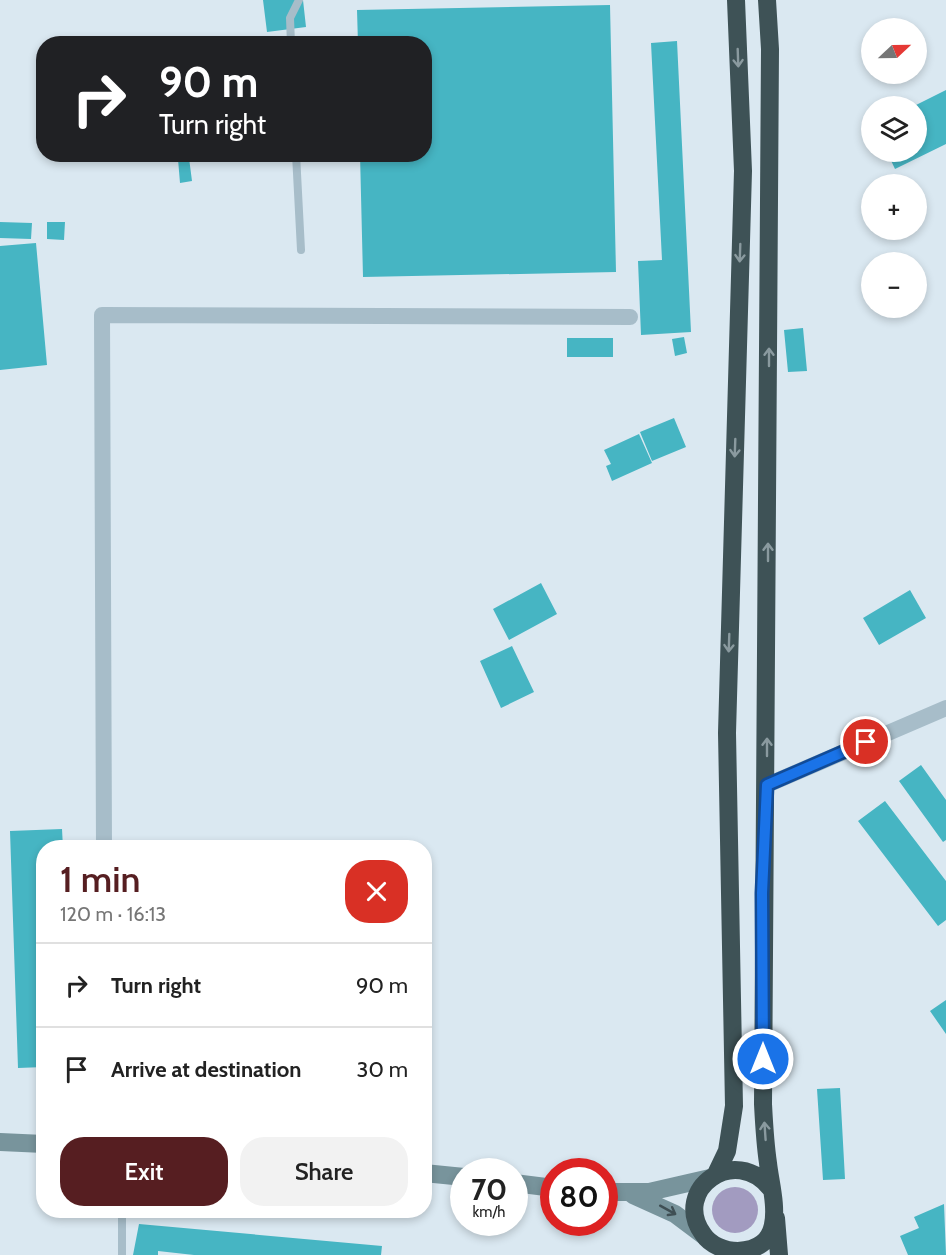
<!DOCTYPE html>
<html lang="en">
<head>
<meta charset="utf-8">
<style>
	body { margin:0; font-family:Cabin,sans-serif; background:#f2f2f2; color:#222; height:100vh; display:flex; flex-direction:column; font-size:22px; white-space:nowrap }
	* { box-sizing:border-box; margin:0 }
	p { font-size:20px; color:#767676 }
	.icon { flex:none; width:33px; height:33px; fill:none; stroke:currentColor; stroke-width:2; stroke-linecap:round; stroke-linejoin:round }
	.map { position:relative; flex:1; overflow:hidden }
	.drawer { position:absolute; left:36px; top:840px; width:396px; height:378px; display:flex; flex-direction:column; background:#fff; border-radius:24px; box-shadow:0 3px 9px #0003 }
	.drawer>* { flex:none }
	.hud { position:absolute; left:36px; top:36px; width:396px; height:126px; border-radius:24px; box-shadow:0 3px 9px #0003; background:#202124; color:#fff; overflow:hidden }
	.needle { width:39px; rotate:68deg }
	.tools { position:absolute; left:861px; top:18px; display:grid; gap:12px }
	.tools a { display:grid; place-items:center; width:66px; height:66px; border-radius:50%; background:#fff; box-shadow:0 3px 9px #0003; font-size:30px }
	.speed { position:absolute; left:450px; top:1158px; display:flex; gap:12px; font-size:30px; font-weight:700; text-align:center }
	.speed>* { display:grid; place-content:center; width:78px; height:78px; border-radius:50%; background:#fff; box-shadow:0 3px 9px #0003; line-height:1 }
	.speed small { font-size:15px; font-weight:400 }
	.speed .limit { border:9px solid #d22; background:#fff; color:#111 }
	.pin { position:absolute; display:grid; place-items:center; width:51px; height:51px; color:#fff; margin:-26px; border:3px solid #fff; border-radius:50%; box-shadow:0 2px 6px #0007 }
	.me { position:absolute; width:66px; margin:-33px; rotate:0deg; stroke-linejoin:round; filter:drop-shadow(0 0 4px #0008) }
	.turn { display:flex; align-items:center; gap:21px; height:126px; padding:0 24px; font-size:27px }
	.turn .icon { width:78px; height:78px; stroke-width:2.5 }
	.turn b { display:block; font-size:42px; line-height:51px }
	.round { display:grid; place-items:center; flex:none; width:63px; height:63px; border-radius:24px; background:#f2f2f2 }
	.overview { display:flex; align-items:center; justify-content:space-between; height:102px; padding:0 24px }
	h1 { font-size:36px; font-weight:600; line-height:45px; color:#561e21 }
	.button { display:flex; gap:12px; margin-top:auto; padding:12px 24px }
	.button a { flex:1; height:69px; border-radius:24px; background:#561e21; color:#fff; font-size:24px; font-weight:600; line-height:69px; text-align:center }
	.button a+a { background:#f2f2f2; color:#222 }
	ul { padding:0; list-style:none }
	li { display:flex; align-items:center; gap:18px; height:84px; padding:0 24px; border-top:2px solid #e0e0e0 }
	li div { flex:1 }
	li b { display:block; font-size:22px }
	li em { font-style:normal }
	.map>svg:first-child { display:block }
</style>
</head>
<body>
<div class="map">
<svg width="946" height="1255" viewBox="0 0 946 1255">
	<rect width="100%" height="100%" fill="#dae8f1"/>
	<!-- garden -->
	<path fill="#a29bc0" d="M712 1210a23 23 0 1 1 46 0a23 23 0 1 1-46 0Z"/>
	<!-- building -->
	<path fill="#46b5c3" d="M263 0H303L306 27 267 32Z
		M610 5 616 272 363 277 360 154H424V44H358L357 10Z
		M677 41 691 332 641 335 638 261 662 260 651 43Z
		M946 90V144L895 169 887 152H916V105Z
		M189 158 192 181 180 183 178 159Z
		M0 222 32 223 31 239 0 238Z
		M47 222H65L64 240 47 239Z
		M36 243 47 365 0 370V246Z
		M803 328 807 371 788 372 784 330Z
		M684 337 687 353 675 356 672 339Z
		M567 338H613V357H567Z
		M674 418 686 447 652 461 640 432Z
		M639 434 652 463 612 481 606 466 611 464 604 450Z
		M541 583 557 614 509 640 493 609Z
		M910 590 926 618 879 645 863 618Z
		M512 646 534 692 501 708 480 661Z
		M921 765 946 800V840L943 842 899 781Z
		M885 801 946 881V920L938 926 858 821Z
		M62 829 63 848H44V1067L18 1068 10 831Z
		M946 1000V1034L930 1011Z
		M424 1084H427L429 1113H424Z
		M840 1088 845 1179 823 1180 817 1089Z
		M944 1204 946 1255H908L900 1236 919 1228 914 1217Z
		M139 1224 382 1246 381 1255H194L158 1251V1255H133Z"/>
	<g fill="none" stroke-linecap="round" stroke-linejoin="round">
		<!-- lane -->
		<path stroke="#a7bdc9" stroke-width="8" d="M291 44 290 18 299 0
			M296 154 301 250
			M122 1255V1210"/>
		<!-- street -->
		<path stroke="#a7bdc9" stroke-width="16" d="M767 785 946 708
			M104 848 102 315 630 317"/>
		<!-- secondary -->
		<path stroke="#78949c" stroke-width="18" d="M0 1142 44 1144
			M424 1173 464 1177
			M514 1183 554 1188
			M604 1192H649L710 1178
			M633 1195 675 1214 703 1235"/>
		<!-- highway -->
		<path stroke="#3e5256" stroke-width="18" d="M767 0 770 49 763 1104C764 1123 765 1143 768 1163 771 1193 791 1248 738 1251 725 1251 710 1245 703 1234 671 1190 735 1143 771 1189
			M716 1174 727 1151 734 1106 727 733 743 171 736 0
			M776 1218 779 1255"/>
	</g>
	<!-- one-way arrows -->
	<defs><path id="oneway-shaft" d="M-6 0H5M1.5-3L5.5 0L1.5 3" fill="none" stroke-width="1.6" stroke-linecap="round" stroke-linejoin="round" transform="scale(1.5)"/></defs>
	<g stroke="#8a9a9f">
		<use href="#oneway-shaft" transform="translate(738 58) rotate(88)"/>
		<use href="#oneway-shaft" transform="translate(740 253) rotate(92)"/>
		<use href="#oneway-shaft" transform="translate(769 357) rotate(-90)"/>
		<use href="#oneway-shaft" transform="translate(735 448) rotate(92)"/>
		<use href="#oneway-shaft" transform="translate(768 552) rotate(-90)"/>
		<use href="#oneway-shaft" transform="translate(729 643) rotate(92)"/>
		<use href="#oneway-shaft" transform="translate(767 747) rotate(-90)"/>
		<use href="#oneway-shaft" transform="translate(765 1131) rotate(-94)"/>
	</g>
	<use stroke="#3f4f54" href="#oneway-shaft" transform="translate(668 1210) rotate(29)"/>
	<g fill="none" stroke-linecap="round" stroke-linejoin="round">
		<!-- route casing -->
		<g stroke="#114b97" stroke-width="15">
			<path id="route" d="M763 1059 762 893 767 785 866 742"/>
		</g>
		<!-- route -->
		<use href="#route" stroke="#1a73e8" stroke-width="10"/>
	</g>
</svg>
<div class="tools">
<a><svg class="needle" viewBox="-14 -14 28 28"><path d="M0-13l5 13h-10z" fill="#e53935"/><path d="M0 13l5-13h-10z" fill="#767676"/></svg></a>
<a><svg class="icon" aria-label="layers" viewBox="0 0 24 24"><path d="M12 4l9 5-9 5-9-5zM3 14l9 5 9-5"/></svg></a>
<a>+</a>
<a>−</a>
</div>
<div class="speed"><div>70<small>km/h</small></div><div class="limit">80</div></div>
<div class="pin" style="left:866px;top:742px;background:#d93025"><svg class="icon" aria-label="arrive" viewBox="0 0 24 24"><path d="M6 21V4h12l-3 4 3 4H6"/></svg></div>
<svg class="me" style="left:763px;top:1059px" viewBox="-20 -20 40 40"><circle r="17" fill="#1a73e8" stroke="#fff" stroke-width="3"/><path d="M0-11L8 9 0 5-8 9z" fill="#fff"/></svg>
<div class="hud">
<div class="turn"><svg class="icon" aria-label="right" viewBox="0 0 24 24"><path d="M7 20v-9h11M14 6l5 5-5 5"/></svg><div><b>90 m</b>Turn right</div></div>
</div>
<section class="drawer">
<div class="overview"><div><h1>1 min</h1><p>120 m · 16:13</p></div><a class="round" style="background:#d93025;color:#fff"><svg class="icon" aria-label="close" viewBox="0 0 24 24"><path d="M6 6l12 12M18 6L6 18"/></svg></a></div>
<ul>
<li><svg class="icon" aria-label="right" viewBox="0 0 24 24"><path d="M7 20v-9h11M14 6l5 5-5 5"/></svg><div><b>Turn right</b></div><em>90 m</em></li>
<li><svg class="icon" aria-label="arrive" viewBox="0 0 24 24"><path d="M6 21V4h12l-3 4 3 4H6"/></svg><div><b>Arrive at destination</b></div><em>30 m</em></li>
</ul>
<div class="button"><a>Exit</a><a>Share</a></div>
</section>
</div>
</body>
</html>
